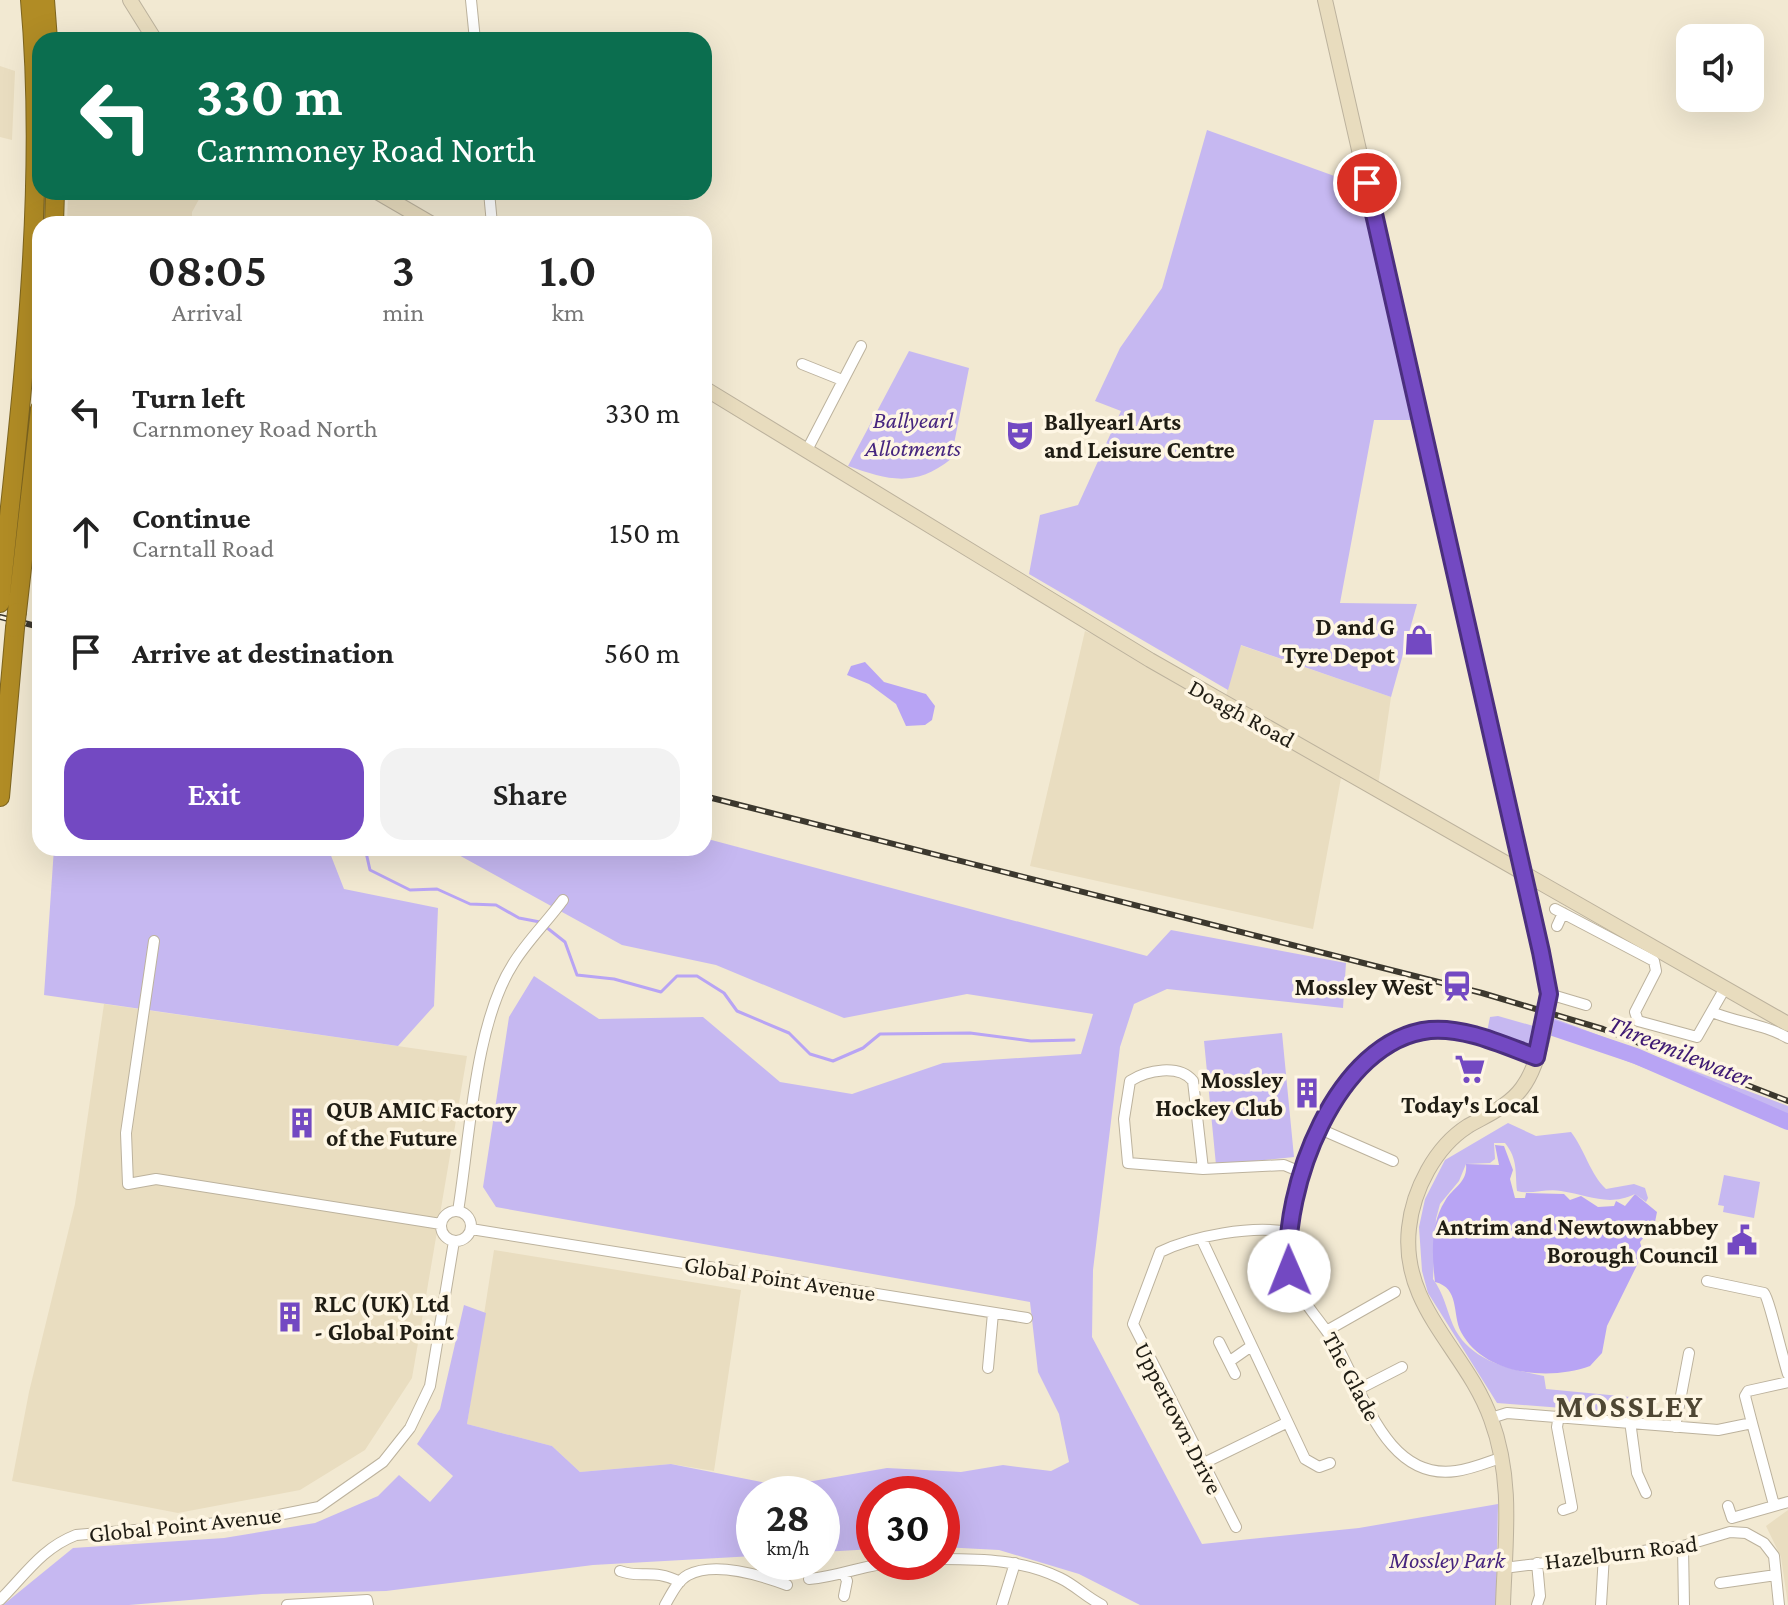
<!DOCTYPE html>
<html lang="en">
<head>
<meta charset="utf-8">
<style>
	body { margin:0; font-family:"Crimson Pro",serif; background:#f2f2f2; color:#222; height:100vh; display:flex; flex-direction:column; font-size:30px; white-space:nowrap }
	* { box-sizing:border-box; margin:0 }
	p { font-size:26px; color:#767676 }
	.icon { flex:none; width:44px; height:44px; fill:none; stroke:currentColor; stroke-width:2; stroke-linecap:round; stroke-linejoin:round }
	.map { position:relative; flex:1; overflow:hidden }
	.details { position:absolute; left:32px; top:216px; width:680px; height:640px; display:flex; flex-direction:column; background:#fff; border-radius:24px; box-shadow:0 8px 32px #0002 }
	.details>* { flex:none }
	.guide { position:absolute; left:32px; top:32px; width:680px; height:168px; border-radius:24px; box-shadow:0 8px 32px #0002; background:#0b6e4f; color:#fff; overflow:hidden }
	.fabs { position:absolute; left:1676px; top:24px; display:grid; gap:16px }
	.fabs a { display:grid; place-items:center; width:88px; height:88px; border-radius:16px; background:#fff; box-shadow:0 8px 32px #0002; font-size:40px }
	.speed { position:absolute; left:736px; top:1476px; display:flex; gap:16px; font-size:40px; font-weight:700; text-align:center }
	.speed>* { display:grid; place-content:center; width:104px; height:104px; border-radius:50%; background:#fff; box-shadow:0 8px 32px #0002; line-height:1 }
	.speed small { font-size:20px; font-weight:400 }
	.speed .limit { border:12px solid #d22; background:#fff; color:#111 }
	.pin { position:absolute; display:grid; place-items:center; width:68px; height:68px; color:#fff; margin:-34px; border:4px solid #fff; border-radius:50%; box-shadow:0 2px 8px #0007 }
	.me { position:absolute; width:88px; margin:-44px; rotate:359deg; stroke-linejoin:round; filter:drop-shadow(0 0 6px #0008) }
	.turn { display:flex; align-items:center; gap:28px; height:168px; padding:0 32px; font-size:36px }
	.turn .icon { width:104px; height:104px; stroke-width:2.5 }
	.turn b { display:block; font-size:56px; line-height:68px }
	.eta { display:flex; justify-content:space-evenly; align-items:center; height:136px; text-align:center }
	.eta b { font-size:48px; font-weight:600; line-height:56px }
	.button { display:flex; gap:16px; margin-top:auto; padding:16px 32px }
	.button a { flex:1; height:92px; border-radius:24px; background:#7349c2; color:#fff; font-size:32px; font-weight:600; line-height:92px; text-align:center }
	.button a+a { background:#f2f2f2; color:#222 }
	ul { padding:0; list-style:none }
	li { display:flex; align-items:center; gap:24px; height:120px; padding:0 32px }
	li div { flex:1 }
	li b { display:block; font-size:30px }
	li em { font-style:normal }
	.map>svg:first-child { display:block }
</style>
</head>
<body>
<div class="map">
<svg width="1788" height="1605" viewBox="0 0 1788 1605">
	<rect width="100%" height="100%" fill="#f2e9d2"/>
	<!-- built -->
	<path fill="#e9ddc0" d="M0 66 15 71 12 140 0 137Z
		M68 192H203L192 212V224H67Z
		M1085 631 1144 656 1224 703 1240 645 1391 697 1378 786 1341 778 1313 929 1030 866Z
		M104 1004 467 1056 412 1378 365 1450 300 1490 178 1513 12 1481 29 1392 75 1204Z
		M494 1250 741 1290 714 1471 671 1464 580 1472 552 1446 467 1424Z
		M1788 1510V1605L1781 1557 1766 1526Z"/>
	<!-- green -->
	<path fill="#c6b8f1" d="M1207 130 1362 186 1416 420H1374L1340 603 1417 604 1391 697 1241 645 1228 690 1029 574 1040 515 1078 505 1121 411 1095 401 1120 348 1162 288Z
		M909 351 969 368 951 459C915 488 888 480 848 466Z
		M704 838 1147 956 1171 930 1346 963 1343 1008 1167 989 1134 1004 1120 1047 1093 1270 1092 1337 1202 1544 1359 1528 1498 1504 1496 1605H1140L1079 1574 999 1550 942 1547V1494H874V1549L822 1552V1494H754V1556L593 1565 386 1591 262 1594 129 1605H3L73 1548 224 1538 315 1523 378 1496 399 1475 430 1502 453 1476 417 1444 440 1409 464 1305 486 1313 467 1424 552 1446 580 1472 671 1464 767 1483 813 1481 887 1468 961 1472 1003 1465 1051 1471 1069 1462 1059 1414 1038 1372 1030 1302 496 1207 483 1187 509 1017 534 976 599 1019 703 1017 780 1082 852 1094 943 1063 1081 1054 1093 1014 967 994 844 1018 716 965 622 945 446 848H704Z
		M54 848H328L344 889 438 908 434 1006 398 1046 44 995Z
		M1498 1016 1537 1027 1531 1045 1519 1044 1487 1032 1490 1017Z
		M1553 1018 1788 1106V1123L1551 1032Z
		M1282 1033 1294 1157 1216 1165 1204 1041Z
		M1508 1123 1536 1136 1571 1132C1585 1150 1590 1174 1606 1189L1634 1184 1645 1188 1648 1198 1646 1202 1635 1194C1608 1207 1589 1195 1561 1191 1546 1188 1531 1195 1517 1191 1515 1172 1518 1159 1505 1143H1494L1495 1159 1490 1163 1466 1164 1459 1181 1440 1204 1436 1219 1433 1279C1444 1294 1446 1308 1453 1325 1469 1361 1509 1369 1544 1376L1546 1389 1641 1398 1639 1414 1497 1403 1428 1293 1422 1271 1419 1227 1425 1199 1445 1160Z
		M1724 1175 1760 1182 1754 1218 1723 1212 1724 1206 1718 1205Z"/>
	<!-- water -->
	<path fill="#b8a4f4" d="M865 662 884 682 926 694 935 706 932 720 925 725 906 726 896 704 869 684 847 675 851 666Z
		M1495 1145 1504 1146 1513 1170 1510 1179 1515 1198H1525L1526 1193 1564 1194 1570 1200 1581 1196 1598 1207 1614 1206 1616 1201 1625 1206 1635 1194 1657 1212 1652 1237 1645 1236 1640 1242 1643 1253 1607 1326 1602 1353 1590 1366C1549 1381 1484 1375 1461 1332 1452 1314 1460 1288 1435 1282 1432 1256 1430 1224 1445 1201 1453 1187 1468 1183 1466 1164L1499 1165Z"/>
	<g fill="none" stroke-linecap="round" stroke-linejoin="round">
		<!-- stream -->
		<path stroke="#b8a4f4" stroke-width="3" d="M365 848 370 870 410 890 437 889 470 904 496 905 519 918 540 922
			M546 927 565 942 577 975 614 979 661 992 677 976H697L724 993 737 1011 789 1033 810 1054 833 1061 863 1048 880 1034 970 1033 1031 1041 1074 1040"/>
		<!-- river -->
		<path stroke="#b8a4f4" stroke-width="16" d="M1553 1028 1636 1056 1788 1122"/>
		<!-- street casing -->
		<g stroke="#bcb29d" stroke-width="12">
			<path id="street" d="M471 0 475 40
				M489 192 492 224
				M802 364 842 380
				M807 450 861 346
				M1555 909 1654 961 1656 971 1635 1012 1638 1021 1697 1037 1725 988
				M1557 926 1563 913
				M154 941 126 1133 128 1184 156 1179 441 1224
				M1549 994 1586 1005
				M1712 1012C1738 1023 1764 1024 1788 1038
				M1320 1129 1393 1161
				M1203 1169 1193 1081C1179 1064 1147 1070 1130 1081L1124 1119 1128 1163 1203 1169 1284 1165 1303 1173
				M441 1226a15 15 0 1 1 30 0a15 15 0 1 1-30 0Z
				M458 1211C470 1139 474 1025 513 964 527 941 547 922 563 900
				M471 1229 1027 1318
				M1202 1240 1305 1459 1319 1467 1330 1463
				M1707 1281 1764 1293C1769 1298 1783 1360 1788 1374
				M1328 1330 1395 1292
				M1219 1342 1235 1374
				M1230 1361 1250 1347
				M988 1368 993 1313
				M1359 1389 1402 1367
				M1559 1415 1557 1427 1572 1507 1563 1510
				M1491 1418 1507 1413 1718 1430 1752 1423 1745 1396 1748 1391 1788 1382
				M1630 1421 1637 1473 1646 1493
				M1752 1423 1774 1505
				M1675 1427 1689 1353
				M1503 1457C1488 1462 1472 1469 1456 1471 1387 1481 1364 1394 1338 1348 1324 1324 1298 1299 1289 1272 1272 1220 1327 1096 1366 1060 1381 1047 1400 1036 1419 1032 1459 1024 1500 1044 1536 1057
				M1202 1464 1286 1423
				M1728 1506 1732 1518 1788 1502
				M1236 1527 1133 1324 1160 1252C1193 1236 1252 1225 1288 1232
				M1683 1546 1684 1605
				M942 1559C983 1559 1023 1560 1060 1578 1075 1585 1086 1597 1102 1605
				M1504 1568 1683 1546 1730 1532 1746 1533 1764 1543 1774 1556 1779 1605
				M620 1571C641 1579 653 1568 680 1582
				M809 1579C843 1576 864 1564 899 1562
				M1720 1583 1776 1575
				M844 1596 847 1581 844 1574
				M0 1600C25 1575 42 1548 76 1535L253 1520 319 1507 383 1462 410 1428 430 1386 454 1241
				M287 1605 367 1600 368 1605
				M665 1605C671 1595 677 1581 688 1575 715 1561 760 1575 787 1585
				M1002 1605 1015 1563
				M1537 1605 1540 1596 1537 1563
				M1601 1605 1604 1555"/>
		</g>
		<!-- secondary casing -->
		<g stroke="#bcb29d" stroke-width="16">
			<path id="secondary" d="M130 0 155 40
				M1325 0 1541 952 1549 1000
				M377 192 432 224
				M704 388 1150 660 1788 1024
				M1503 1605C1505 1541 1514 1481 1491 1419 1467 1351 1400 1307 1409 1228 1413 1190 1435 1147 1468 1126 1487 1115 1509 1106 1522 1088 1534 1072 1540 1050 1544 1031"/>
		</g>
		<!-- highway casing -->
		<g stroke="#7e651f" stroke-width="20">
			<path id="highway" d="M45 0 48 40
				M54 224 55 192
				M0 603C20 403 48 201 30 0
				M17 612 40 409
				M0 797 15 628"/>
		</g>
		<!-- street -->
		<use href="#street" stroke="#fff" stroke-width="10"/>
		<!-- secondary -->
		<use href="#secondary" stroke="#e8dcbe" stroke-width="14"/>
		<!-- highway -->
		<use href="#highway" stroke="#b18c25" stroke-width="18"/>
		<!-- rail casing -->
		<g stroke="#3c382e" stroke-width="6">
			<path id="rail" d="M0 617 40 627
				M704 796 1482 993 1603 1029 1788 1101"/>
		</g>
		<!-- rail -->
		<use href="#rail" stroke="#fef6e4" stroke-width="3" stroke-dasharray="9" stroke-linecap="butt"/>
		<!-- secondary-bridge casing -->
		<g stroke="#bcb29d" stroke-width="16" stroke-linecap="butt">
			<path id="secondary-bridge" d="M1544 1031 1549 1000"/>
		</g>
		<!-- highway-bridge casing -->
		<g stroke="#7e651f" stroke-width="20" stroke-linecap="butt">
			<path id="highway-bridge" d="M15 628 17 612"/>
		</g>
		<!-- secondary-bridge -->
		<use href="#secondary-bridge" stroke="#e8dcbe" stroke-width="14"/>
		<!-- highway-bridge -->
		<use href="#highway-bridge" stroke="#b18c25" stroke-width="18"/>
	</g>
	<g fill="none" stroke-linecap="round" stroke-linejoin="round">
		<!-- route casing -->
		<g stroke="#4b2f7e" stroke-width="20">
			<path id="route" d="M1289 1271C1281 1190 1336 1040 1430 1030 1466 1027 1503 1045 1536 1057L1549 994 1541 952 1367 183"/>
		</g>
		<!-- route -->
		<use href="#route" stroke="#7349c2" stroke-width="14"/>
	</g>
	<!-- icons -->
	<defs>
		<g id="theatre-bare" transform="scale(2.4)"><path d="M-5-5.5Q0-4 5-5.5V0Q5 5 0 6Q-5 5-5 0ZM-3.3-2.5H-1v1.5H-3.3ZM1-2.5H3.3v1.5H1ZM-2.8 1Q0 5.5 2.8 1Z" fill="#7349c2" stroke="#fef6e4" stroke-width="2.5" paint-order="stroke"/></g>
		<g id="shop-bare" transform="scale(2.4)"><path d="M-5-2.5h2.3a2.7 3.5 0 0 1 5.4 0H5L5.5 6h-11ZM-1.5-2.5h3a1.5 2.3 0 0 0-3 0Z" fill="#7349c2" stroke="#fef6e4" stroke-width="2.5" paint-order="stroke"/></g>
		<g id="station-bare" transform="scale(2.4)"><path d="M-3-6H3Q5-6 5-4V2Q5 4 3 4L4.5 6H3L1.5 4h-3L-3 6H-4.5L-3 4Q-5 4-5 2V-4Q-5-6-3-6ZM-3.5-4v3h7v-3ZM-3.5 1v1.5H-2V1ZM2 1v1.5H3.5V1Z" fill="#7349c2" stroke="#fef6e4" stroke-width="2.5" paint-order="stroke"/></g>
		<g id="supermarket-bare" transform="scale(2.4)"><path d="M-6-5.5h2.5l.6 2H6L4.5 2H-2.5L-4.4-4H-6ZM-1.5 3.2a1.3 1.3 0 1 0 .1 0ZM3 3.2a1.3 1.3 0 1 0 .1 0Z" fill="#7349c2" stroke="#fef6e4" stroke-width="2.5" paint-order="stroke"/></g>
		<g id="building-bare" transform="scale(2.4)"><path d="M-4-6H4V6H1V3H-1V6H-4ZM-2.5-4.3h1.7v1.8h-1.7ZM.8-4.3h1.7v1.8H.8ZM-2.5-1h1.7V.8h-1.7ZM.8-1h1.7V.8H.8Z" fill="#7349c2" stroke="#fef6e4" stroke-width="2.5" paint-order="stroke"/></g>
		<g id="civic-bare" transform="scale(2.4)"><path d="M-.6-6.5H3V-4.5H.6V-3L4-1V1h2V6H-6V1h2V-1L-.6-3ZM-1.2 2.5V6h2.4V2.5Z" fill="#7349c2" stroke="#fef6e4" stroke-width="2.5" paint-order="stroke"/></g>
	</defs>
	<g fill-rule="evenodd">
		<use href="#theatre-bare" x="1020" y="435"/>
		<use href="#shop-bare" x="1419" y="640"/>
		<use href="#station-bare" x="1457" y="986"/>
		<use href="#supermarket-bare" x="1470" y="1069"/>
		<use href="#building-bare" x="1307" y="1093"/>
		<use href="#building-bare" x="302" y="1123"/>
		<use href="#civic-bare" x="1742" y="1240"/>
		<use href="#building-bare" x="290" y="1317"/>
	</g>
	<g text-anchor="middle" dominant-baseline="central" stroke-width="7" stroke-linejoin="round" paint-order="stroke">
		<!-- park labels -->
		<g font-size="24" font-style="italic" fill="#46257f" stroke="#fef6e4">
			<text x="913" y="419">Ballyearl<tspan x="913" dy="28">Allotments</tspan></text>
			<text x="1447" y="1559">Mossley Park</text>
		</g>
		<!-- poi labels -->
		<g font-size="24" font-weight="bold" fill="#201d14" stroke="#fef6e4" text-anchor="end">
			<text x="1044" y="421" text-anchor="start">Ballyearl Arts<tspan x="1044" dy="28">and Leisure Centre</tspan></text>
			<text x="1395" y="626">D and G<tspan x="1395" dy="28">Tyre Depot</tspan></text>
			<text x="1433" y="986">Mossley West</text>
			<text x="1283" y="1079">Mossley<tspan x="1283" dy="28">Hockey Club</tspan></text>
			<text x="1470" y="1104" text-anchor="middle">Today's Local</text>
			<text x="326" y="1109" text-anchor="start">QUB AMIC Factory<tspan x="326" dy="28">of the Future</tspan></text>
			<text x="1718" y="1226">Antrim and Newtownabbey<tspan x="1718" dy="28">Borough Council</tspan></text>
			<text x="314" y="1303" text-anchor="start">RLC (UK) Ltd<tspan x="314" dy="28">- Global Point</tspan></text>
		</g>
		<!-- street labels -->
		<g font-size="24" fill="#201d14" stroke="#fef6e4">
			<text transform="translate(1242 713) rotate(29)">Doagh Road</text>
			<text transform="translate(780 1278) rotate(9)">Global Point Avenue</text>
			<text transform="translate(1352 1376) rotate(62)">The Glade</text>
			<text transform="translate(1179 1418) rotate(63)">Uppertown Drive</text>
			<text transform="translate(185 1524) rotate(-6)">Global Point Avenue</text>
			<text transform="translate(1621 1552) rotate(-7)">Hazelburn Road</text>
		</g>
		<!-- water labels -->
		<g font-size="26" font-style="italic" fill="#3d1973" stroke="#fef6e4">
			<text transform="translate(1680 1051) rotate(22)">Threemilewater</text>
		</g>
		<!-- district labels -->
		<g font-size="32" font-weight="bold" letter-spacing="2" fill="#4f4734" stroke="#fef6e4">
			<text x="1630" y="1406">MOSSLEY</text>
		</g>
	</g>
</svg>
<div class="fabs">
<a><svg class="icon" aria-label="sound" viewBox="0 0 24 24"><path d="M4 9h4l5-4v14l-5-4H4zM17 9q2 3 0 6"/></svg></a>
</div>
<div class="speed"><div>28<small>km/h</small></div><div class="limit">30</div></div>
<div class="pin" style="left:1367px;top:183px;background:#d93025"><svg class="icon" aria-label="arrive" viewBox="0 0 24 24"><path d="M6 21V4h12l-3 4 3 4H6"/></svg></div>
<svg class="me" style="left:1289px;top:1271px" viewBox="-20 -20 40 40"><circle r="19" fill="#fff"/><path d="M0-13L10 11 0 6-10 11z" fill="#7349c2"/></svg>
<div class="guide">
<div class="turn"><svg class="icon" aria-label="left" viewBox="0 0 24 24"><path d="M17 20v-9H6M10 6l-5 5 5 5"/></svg><div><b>330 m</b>Carnmoney Road North</div></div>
</div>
<section class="details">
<div class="eta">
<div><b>08:05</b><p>Arrival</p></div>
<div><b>3</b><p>min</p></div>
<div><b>1.0</b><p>km</p></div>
</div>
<ul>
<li><svg class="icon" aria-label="left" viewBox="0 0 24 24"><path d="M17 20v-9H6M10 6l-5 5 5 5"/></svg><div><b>Turn left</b><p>Carnmoney Road North</p></div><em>330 m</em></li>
<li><svg class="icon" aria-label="ahead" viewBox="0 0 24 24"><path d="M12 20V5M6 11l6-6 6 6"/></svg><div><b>Continue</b><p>Carntall Road</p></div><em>150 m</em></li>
<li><svg class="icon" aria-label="arrive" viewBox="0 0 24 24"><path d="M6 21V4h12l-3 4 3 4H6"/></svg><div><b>Arrive at destination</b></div><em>560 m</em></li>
</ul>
<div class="button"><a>Exit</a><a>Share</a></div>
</section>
</div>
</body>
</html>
